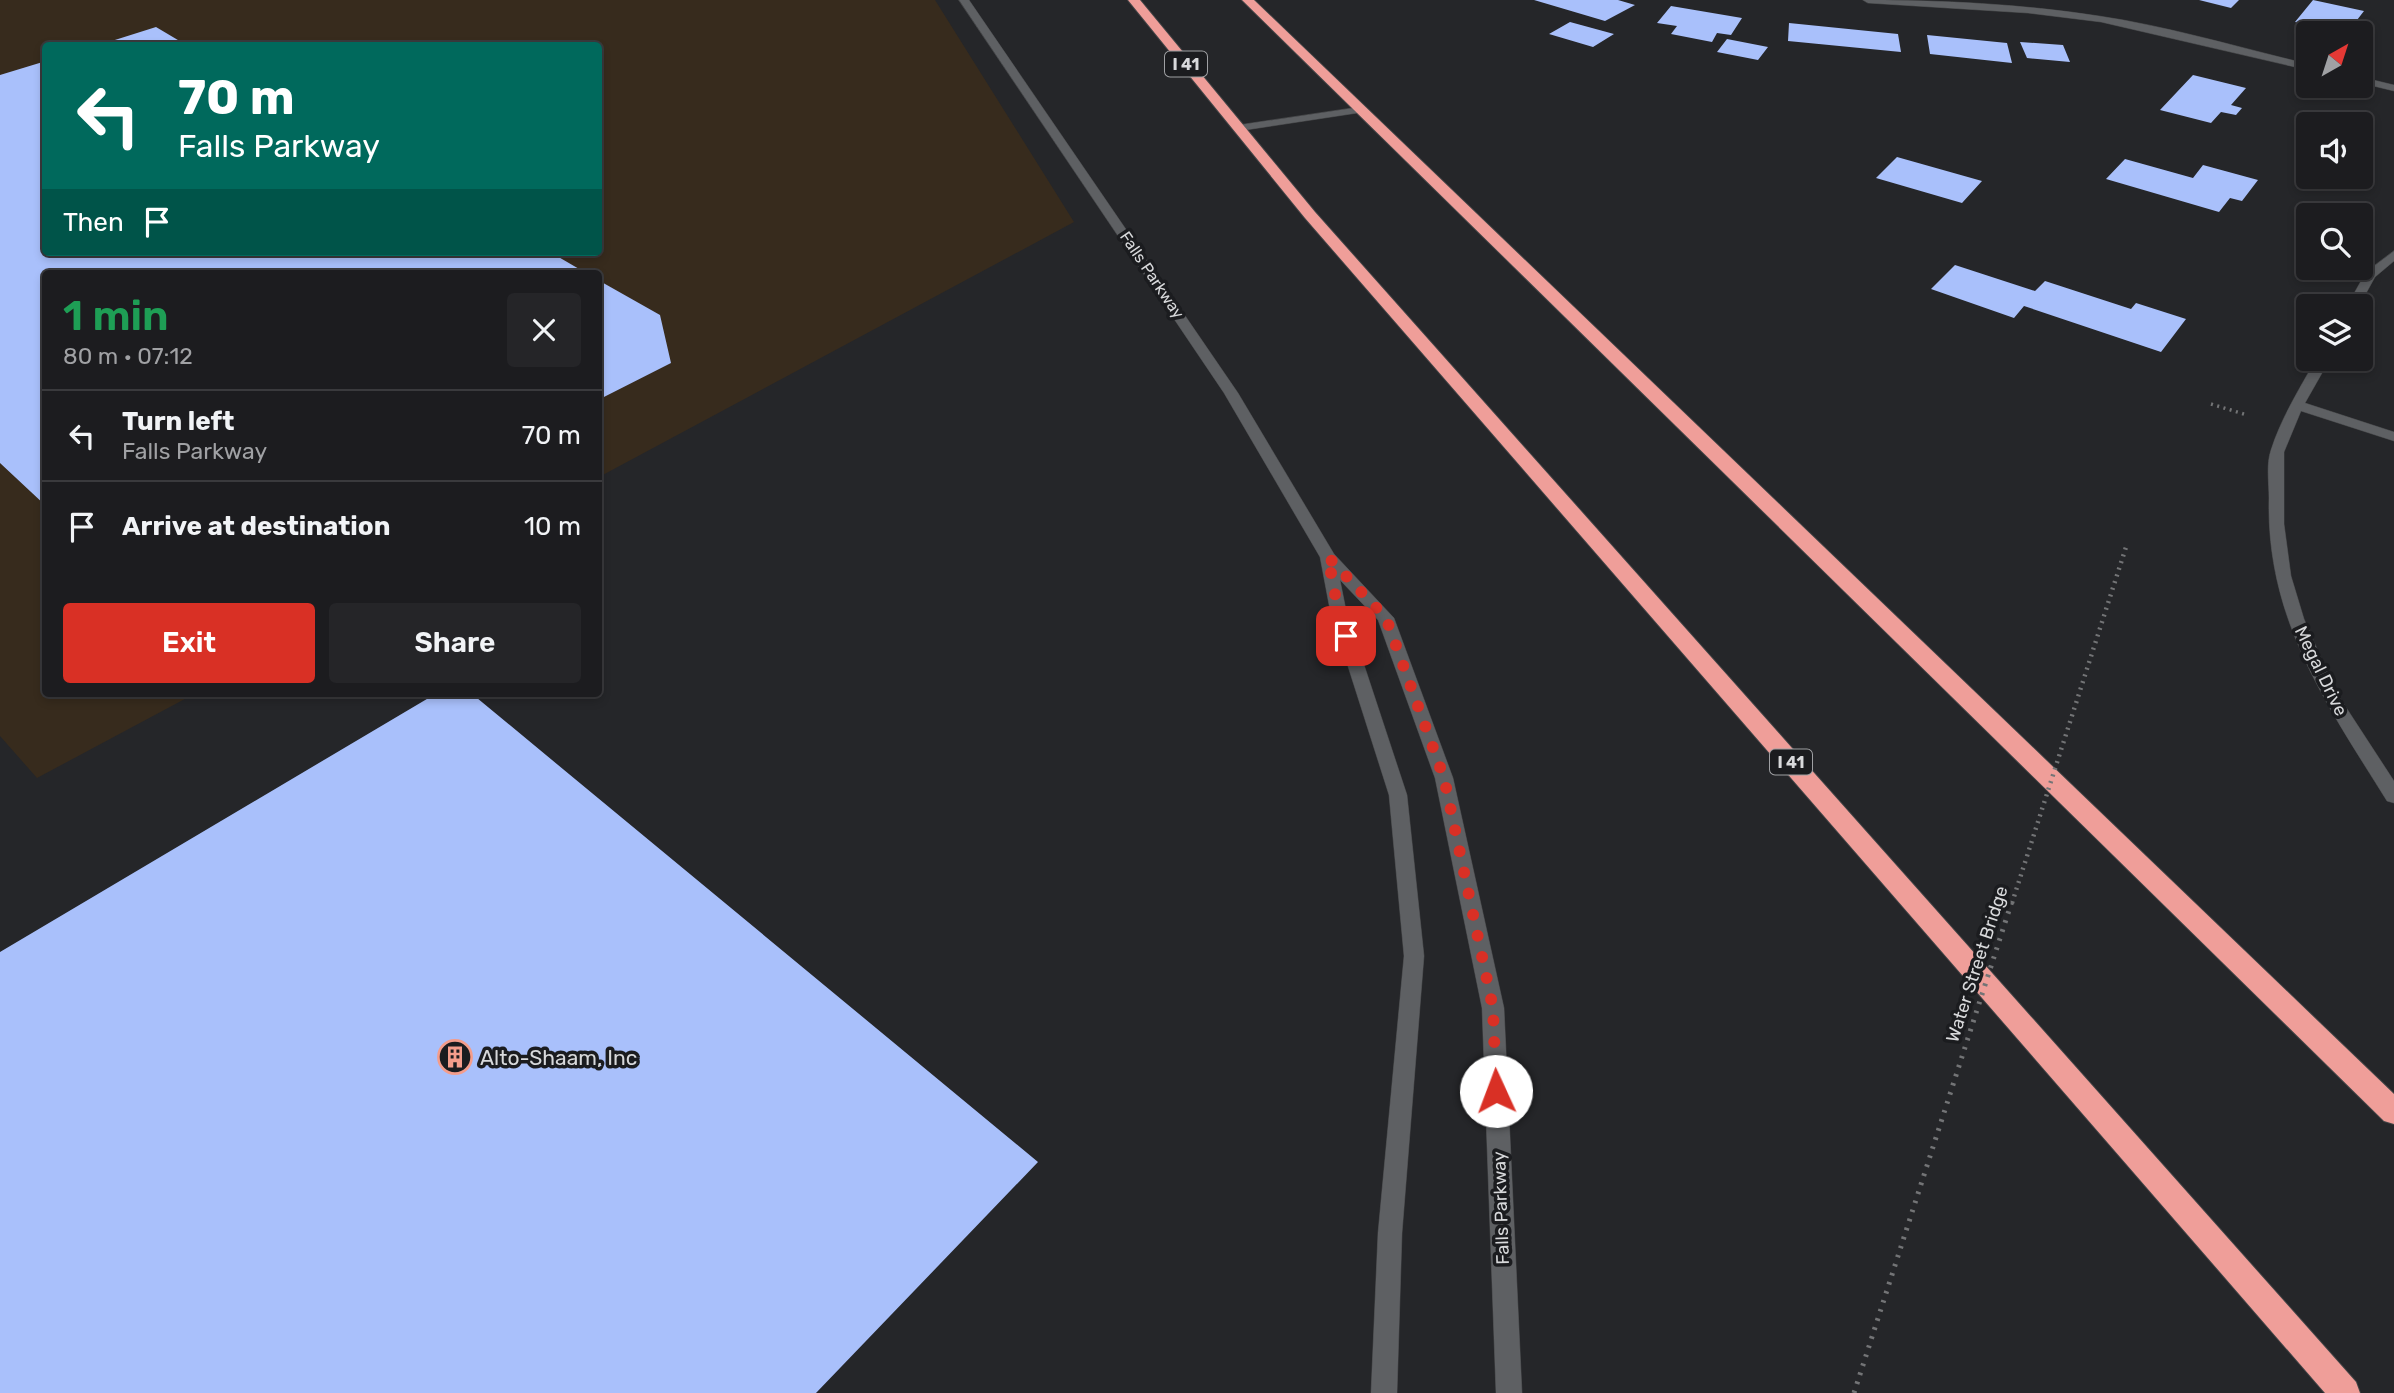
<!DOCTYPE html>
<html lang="en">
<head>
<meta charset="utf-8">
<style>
	body { margin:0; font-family:Rubik,sans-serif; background:#252528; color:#f1f3f6; height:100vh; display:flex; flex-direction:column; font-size:26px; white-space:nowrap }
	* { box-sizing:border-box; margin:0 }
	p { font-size:23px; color:#a0a1a4 }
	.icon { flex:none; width:38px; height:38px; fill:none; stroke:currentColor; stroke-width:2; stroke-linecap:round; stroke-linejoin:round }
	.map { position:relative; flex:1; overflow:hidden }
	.panel { position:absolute; left:42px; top:270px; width:560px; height:427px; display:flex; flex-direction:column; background:#1c1c1f; border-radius:7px; box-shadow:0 4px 10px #0003,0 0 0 2px #3a3a3d }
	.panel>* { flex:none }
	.banner { position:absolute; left:42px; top:42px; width:560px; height:214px; border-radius:7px; box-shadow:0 4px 10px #0003,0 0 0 2px #3a3a3d; background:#00695c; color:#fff; overflow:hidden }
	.needle { width:46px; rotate:39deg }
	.fabs { position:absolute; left:2296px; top:21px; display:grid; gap:14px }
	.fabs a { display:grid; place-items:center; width:77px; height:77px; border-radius:7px; background:#1c1c1f; box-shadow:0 4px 10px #0003,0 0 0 2px #3a3a3d; font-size:35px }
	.pin { position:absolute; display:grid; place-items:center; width:60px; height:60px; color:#fff; margin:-30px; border-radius:14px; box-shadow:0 4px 10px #0006 }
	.me { position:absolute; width:77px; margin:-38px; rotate:358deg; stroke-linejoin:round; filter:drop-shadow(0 0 5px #0008) }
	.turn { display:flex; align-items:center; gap:24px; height:147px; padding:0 21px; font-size:32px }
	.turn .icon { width:91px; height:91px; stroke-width:2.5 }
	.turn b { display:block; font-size:49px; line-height:60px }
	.then { display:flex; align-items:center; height:66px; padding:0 21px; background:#0003; gap:14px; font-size:26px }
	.round { display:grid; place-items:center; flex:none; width:74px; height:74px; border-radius:7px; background:#252528 }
	.overview { display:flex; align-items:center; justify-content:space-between; height:119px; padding:0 21px }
	h1 { font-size:42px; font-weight:600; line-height:52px; color:#1e9e55 }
	.action { display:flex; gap:14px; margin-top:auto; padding:14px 21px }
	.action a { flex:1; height:80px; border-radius:7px; background:#d93025; color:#fff; font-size:28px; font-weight:600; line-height:80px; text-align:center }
	.action a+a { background:#252528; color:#f1f3f6 }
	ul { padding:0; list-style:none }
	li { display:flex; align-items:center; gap:21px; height:91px; padding:0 21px; border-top:2px solid #3a3a3d }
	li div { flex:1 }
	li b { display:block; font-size:26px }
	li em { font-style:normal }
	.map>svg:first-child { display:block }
</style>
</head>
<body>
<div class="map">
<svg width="2394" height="1393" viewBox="0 0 2394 1393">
	<rect width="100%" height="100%" fill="#252629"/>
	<!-- commercial -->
	<path fill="#372b1d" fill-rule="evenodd" d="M0 0H935L1074 222 599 477 598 273H46V693H196L37 778 0 736ZM46 46H598V252H46Z"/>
	<!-- building -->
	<path fill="#a9c0fb" d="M1534 0H1618L1635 5 1605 21Z
		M2199 0H2239L2231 8Z
		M2313 0 2364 11 2347 33 2295 22Z
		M1671 6 1742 18 1731 35 1717 33 1712 42 1671 34 1677 26 1657 23Z
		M1570 22 1614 34 1593 47 1549 34Z
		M1789 23 1898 34 1901 52 1788 41Z
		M156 27 188 46H99V45Z
		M1927 35 2007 43 2012 63 1930 54Z
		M1727 39 1768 47 1758 60 1717 52Z
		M2020 42 2063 45 2070 62 2027 58Z
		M46 61V252H550L586 273H46V506L0 463V75Z
		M2193 75 2246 88 2231 105 2242 108 2236 115 2221 112 2211 123 2160 110Z
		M1897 157 1982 181 1962 203 1876 178Z
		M2125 159 2193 178 2203 165 2258 180 2242 201 2230 198 2219 212 2106 179Z
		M1955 265 2035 291 2045 281 2131 309 2136 303 2186 319 2161 352 2024 306 2014 318 1931 289Z
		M598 280 660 315 671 363 598 400Z
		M437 693H471L1038 1162 816 1393H0V952Z"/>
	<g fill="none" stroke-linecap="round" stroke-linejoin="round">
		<!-- service casing -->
		<g stroke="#434446" stroke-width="1">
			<path id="service" d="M1360 107 1364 108V112L1239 131 1234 128 1239 125Z"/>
		</g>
		<!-- minor casing -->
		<g stroke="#434446" stroke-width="1">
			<path id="minor" d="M1863 0C1942 0 2021 4 2099 16 2167 26 2241 48 2308 64V70L2101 22 2028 13 1868 3Z
				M2361 77 2394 85V91L2361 83Z
				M2394 251V261L2375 277 2359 306H2347L2366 272Z
				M2316 359H2330L2305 403 2394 432V441L2301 411 2284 452V524L2291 576 2304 619 2336 692 2394 781V803L2387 801C2326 703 2266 619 2269 498 2269 483 2266 464 2271 450 2281 418 2300 388 2316 359Z"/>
		</g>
		<!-- tertiary casing -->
		<g stroke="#434446" stroke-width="1">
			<path id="tertiary" d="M959 0H969L1238 393 1334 554 1394 618 1453 778 1504 1008 1522 1393H1496L1482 1008 1435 778 1378 620 1340 580 1346 610 1407 795 1424 956 1402 1233 1397 1393H1371L1378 1233 1404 956 1389 795 1330 610 1320 557 1224 393Z"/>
		</g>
		<!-- motorway casing -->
		<g stroke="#434446" stroke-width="2">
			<path id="motorway" d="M1128 0H1140L1315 212 2356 1382 2360 1393H2325L1305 218Z
				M1242 0H1254L2394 1094V1124L2384 1121Z"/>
		</g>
		<!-- path -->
		<path stroke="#737476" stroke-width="3.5" stroke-dasharray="2 4.5" stroke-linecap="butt" d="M2211 404 2247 415"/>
		<!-- service -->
		<use href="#service" fill="#5e6063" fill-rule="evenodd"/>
		<!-- minor -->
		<use href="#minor" fill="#5e6063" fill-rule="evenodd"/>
		<!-- tertiary -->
		<use href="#tertiary" fill="#5e6063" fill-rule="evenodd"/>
		<!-- motorway -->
		<use href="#motorway" fill="#ef9e99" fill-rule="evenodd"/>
		<!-- path-bridge-far1 -->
		<path stroke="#737476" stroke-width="4.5" stroke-dasharray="2 5" stroke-linecap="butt" d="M2012 903 2127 544"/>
		<!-- path-bridge -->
		<path stroke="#737476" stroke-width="5" stroke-dasharray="2.5 7" stroke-linecap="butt" d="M1854 1393 2012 901"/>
	</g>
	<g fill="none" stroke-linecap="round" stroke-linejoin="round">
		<!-- route -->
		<path stroke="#d93025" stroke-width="12" stroke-dasharray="0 21.6" d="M1346 636 1338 610 1328 557 1386 618 1444 778 1493 1008 1496 1091"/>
	</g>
	<!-- icons -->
	<defs>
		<g id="building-ring" transform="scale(1.75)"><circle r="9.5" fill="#1b1c1f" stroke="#f49d8b" stroke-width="1.5"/><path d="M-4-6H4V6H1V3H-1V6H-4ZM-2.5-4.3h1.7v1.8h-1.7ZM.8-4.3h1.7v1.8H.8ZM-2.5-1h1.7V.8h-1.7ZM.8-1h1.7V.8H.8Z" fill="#f49d8b"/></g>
	</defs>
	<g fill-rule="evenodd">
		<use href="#building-ring" x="455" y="1057"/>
	</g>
	<g text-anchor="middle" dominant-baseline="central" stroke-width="7" stroke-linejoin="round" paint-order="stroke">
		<!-- shield labels -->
		<g fill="#1b1c1f" stroke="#9fa0a3" stroke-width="2">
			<rect x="1165" y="51.5" width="42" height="25" rx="5"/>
			<rect x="1770" y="749.5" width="42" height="25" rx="5"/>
		</g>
		<g font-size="16" font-weight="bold" fill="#d8d9db">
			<text x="1186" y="64">I 41</text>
			<text x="1791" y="762">I 41</text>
		</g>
		<!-- far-street labels -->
		<g font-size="16" fill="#d8d9db" stroke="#1b1c1f">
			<text transform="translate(1152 275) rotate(56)">Falls Parkway</text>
		</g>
		<!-- street labels -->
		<g font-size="18" fill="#d8d9db" stroke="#1b1c1f">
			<text transform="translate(2321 671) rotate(64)">Megal Drive</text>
			<text transform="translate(1977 964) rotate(-72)">Water Street Bridge</text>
			<text transform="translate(1501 1208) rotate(-92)">Falls Parkway</text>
		</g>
		<!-- near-poi labels -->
		<g font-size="21" fill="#d8d9db" stroke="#1b1c1f" text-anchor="start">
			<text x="480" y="1057">Alto-Shaam, Inc</text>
		</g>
	</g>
</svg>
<div class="fabs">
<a><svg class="needle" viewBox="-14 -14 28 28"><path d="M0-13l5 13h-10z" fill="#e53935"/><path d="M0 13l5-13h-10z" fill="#a0a1a4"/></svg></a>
<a><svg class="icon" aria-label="sound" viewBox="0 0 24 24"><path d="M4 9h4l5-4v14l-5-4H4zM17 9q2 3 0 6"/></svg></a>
<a><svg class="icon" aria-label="search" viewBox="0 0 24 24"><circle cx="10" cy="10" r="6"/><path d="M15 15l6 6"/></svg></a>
<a><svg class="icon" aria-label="layers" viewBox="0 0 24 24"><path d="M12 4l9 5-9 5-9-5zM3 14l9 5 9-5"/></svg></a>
</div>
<div class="pin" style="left:1346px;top:636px;background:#d93025"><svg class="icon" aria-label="arrive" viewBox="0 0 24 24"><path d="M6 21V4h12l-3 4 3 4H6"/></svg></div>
<svg class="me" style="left:1496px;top:1091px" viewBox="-20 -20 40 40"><circle r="19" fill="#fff"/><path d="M0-13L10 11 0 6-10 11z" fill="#d93025"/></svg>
<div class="banner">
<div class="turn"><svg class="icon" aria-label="left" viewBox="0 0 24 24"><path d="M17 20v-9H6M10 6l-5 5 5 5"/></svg><div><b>70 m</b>Falls Parkway</div></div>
<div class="then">Then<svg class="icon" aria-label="arrive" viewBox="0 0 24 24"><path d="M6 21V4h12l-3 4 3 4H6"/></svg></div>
</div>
<section class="panel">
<div class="overview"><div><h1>1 min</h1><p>80 m · 07:12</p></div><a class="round"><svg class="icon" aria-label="close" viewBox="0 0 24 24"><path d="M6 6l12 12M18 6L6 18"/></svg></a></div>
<ul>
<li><svg class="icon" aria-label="left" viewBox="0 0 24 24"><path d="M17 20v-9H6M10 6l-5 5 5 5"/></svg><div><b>Turn left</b><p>Falls Parkway</p></div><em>70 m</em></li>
<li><svg class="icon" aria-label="arrive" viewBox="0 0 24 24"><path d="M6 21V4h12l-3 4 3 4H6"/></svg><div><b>Arrive at destination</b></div><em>10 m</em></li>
</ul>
<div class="action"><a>Exit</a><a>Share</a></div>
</section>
</div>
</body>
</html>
